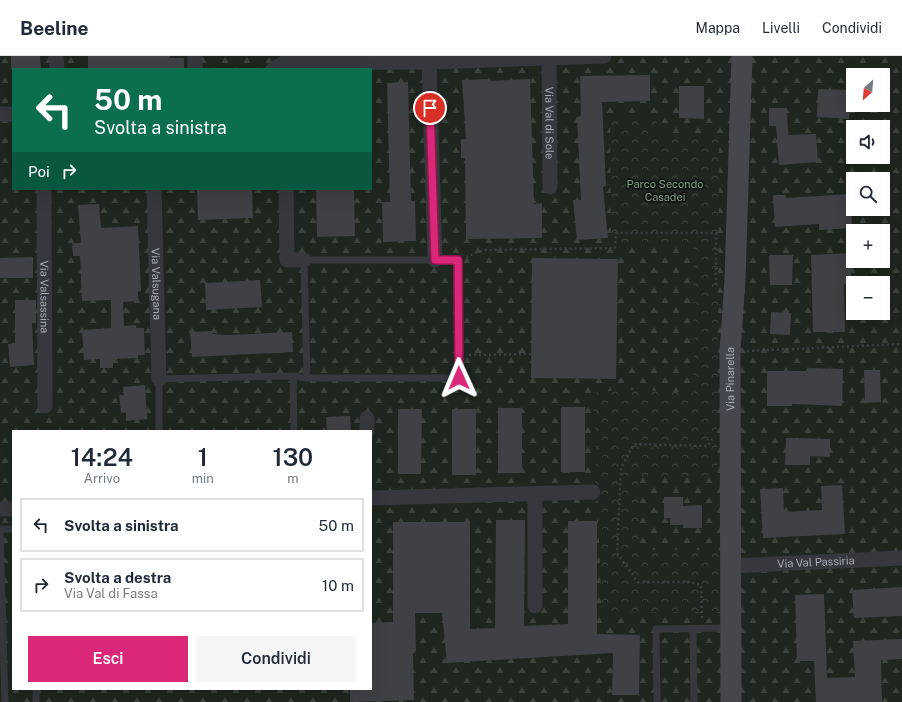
<!DOCTYPE html>
<html lang="it">
<head>
<meta charset="utf-8">
<style>
	body { margin:0; font-family:"Public Sans",sans-serif; background:#f6f6f7; color:#1f2937; height:100vh; display:flex; flex-direction:column; font-size:15px; white-space:nowrap }
	* { box-sizing:border-box; margin:0 }
	p { font-size:13px; color:#747a83 }
	.icon { flex:none; width:22px; height:22px; fill:none; stroke:currentColor; stroke-width:2; stroke-linecap:round; stroke-linejoin:round }
	.map { position:relative; flex:1; overflow:hidden }
	.sheet { position:absolute; left:12px; top:374px; width:360px; height:260px; display:flex; flex-direction:column; background:#fff; border-radius:0px; box-shadow:0 4px 16px #0002 }
	.sheet>* { flex:none }
	.banner { position:absolute; left:12px; top:12px; width:360px; height:122px; border-radius:0px; box-shadow:0 4px 16px #0002; background:#0b6e4f; color:#fff; overflow:hidden }
	.needle { width:26px; rotate:206deg }
	.buttons { position:absolute; left:846px; top:12px; display:grid; gap:8px }
	.buttons a { display:grid; place-items:center; width:44px; height:44px; border-radius:0px; background:#fff; box-shadow:0 4px 16px #0002; font-size:20px }
	.pin { position:absolute; display:grid; place-items:center; width:34px; height:34px; color:#fff; margin:-17px; border:2px solid #fff; border-radius:50%; box-shadow:0 1px 4px #0007 }
	.me { position:absolute; width:44px; margin:-22px; rotate:359deg; stroke-linejoin:round; filter:drop-shadow(0 0 3px #0008) }
	.turn { display:flex; align-items:center; gap:14px; height:84px; padding:0 16px; font-size:18px }
	.turn .icon { width:52px; height:52px; stroke-width:2.5 }
	.turn b { display:block; font-size:28px; line-height:34px }
	.then { display:flex; align-items:center; height:38px; padding:0 16px; background:#0003; gap:8px; font-size:15px }
	.eta { display:flex; justify-content:space-evenly; align-items:center; height:68px; text-align:center }
	.eta b { font-size:24px; font-weight:600; line-height:28px }
	.cta { display:flex; gap:8px; margin-top:auto; padding:8px 16px }
	.cta a { flex:1; height:46px; border-radius:0px; background:#db2777; color:#fff; font-size:16px; font-weight:600; line-height:46px; text-align:center }
	.cta a+a { background:#f6f6f7; color:#1f2937 }
	ul { padding:0; list-style:none }
	li { display:flex; align-items:center; gap:12px; height:54px; margin:0 8px 6px; padding:0 8px; border:2px solid #e0e1e3; border-radius:0px }
	li div { flex:1 }
	li b { display:block; font-size:15px }
	li em { font-style:normal }
	header { display:flex; align-items:center; gap:24px; box-sizing:border-box; height:56px; padding:0 20px; background:#fff; border-bottom:1px solid #e0e1e3 }
	header strong { font-size:19px }
	nav { display:flex; gap:22px; margin-inline-start:auto; font-size:14px }
	.map>svg:first-child { display:block }
</style>
</head>
<body>
<header>
<strong>Beeline</strong>
<nav><a>Mappa</a><a>Livelli</a><a>Condividi</a></nav>
</header>
<div class="map">
<svg width="902" height="646" viewBox="0 0 902 646">
	<defs>
		<pattern id="forest-firs" width="22" height="20" patternUnits="userSpaceOnUse"><rect width="22" height="20" fill="#1e261f"/><path d="M5 1l3.5 6h-7zM16 11l3.5 6h-7z" fill="#3c433d"/></pattern>
		<pattern id="park-crowns" width="20" height="18" patternUnits="userSpaceOnUse"><rect width="20" height="18" fill="#1e261f"/><path d="M2 6a3 3 0 1 1 6 0M12 15a3 3 0 1 1 6 0" fill="none" stroke="#3c433d"/></pattern>
	</defs>
	<rect width="100%" height="100%" fill="#161618"/>
	<!-- forest -->
	<path fill="url(#forest-firs)" fill-rule="evenodd" d="M0 0H902V646H0ZM13 13H371V133H13ZM853 19H883V49H853ZM853 71H883V101H853ZM853 123H883V153H853ZM853 175H883V205H853ZM853 227H883V257H853ZM13 375H371V633H13Z"/>
	<!-- park -->
	<path fill="url(#park-crowns)" d="M657 60V80H719L717 420 638 421 640 494H722V556L602 557 593 337 624 333 694 337 693 190 611 189 610 61Z"/>
	<!-- building -->
	<path fill="#404145" d="M11 0H40L41 13H11Z
		M88 0H170V2H184V13H88Z
		M650 19V45L602 46 606 130 603 131 608 182 577 184 573 144H581L577 61 581 60 580 20Z
		M488 23V25L530 23 534 148 542 147V182L466 183 465 102H461V83H466L462 24Z
		M408 26 411 145H415L416 185 383 186 382 146H390L387 27Z
		M679 30H704V63L679 62Z
		M818 33 851 34 849 63 817 61Z
		M769 52H787L788 79 816 78 818 106 779 109 776 70H769Z
		M252 133 253 162 198 164 197 134Z
		M316 133H354L355 180 317 181Z
		M851 138 852 172 819 174V168L775 171 773 139H786V142Z
		M99 148 101 172 138 170 141 235 138 236V245L123 246 124 270 136 269V272H144L145 299H138V302L113 303V312H100V303L84 304 82 274 111 272V244L82 245 80 200H73L72 187H81L78 149Z
		M851 197V228H844L845 276H813L811 199Z
		M769 199H793L792 229H770Z
		M33 201V222H0V202Z
		M532 202 618 203 616 323 531 322Z
		M260 224 262 251 206 254 205 227Z
		M15 244H36V267H32L34 309 10 311 8 288 15 287Z
		M771 256 791 257 790 279 770 278Z
		M212 275V278L229 279 292 276 293 296 192 301 190 276Z
		M809 312 843 313 842 350 792 348V350H767V315H809Z
		M864 314H880L881 346 865 347Z
		M145 329 147 363 126 365V356L121 357 119 339H124L123 331Z
		M561 351H585V416H561Z
		M498 352H522V417H498Z
		M398 353H422L421 418H398Z
		M452 353H476V419H452Z
		M350 360 351 375H327L326 361Z
		M786 382 830 383V401L810 400V409H785Z
		M842 429 845 478 763 482 760 433 783 432 784 456 822 454 821 430Z
		M664 441H683V450L702 449V472H683V469H670V462H664Z
		M496 464H525L524 570 568 568V465H597V578L640 579 639 639H612L613 597 447 607 442 557H415L416 595H413L414 644 350 646V633H371V567L393 566V466H470V573L495 572Z
		M902 531V560L854 562 852 534Z
		M824 538 827 622 855 621 853 585 902 583V603L881 604 882 646H816L814 605H797L795 539Z"/>
	<g fill="none" stroke-linecap="round" stroke-linejoin="round">
		<!-- path -->
		<path stroke="#3d3f44" stroke-width="2.5" stroke-dasharray="2 3" stroke-linecap="butt" d="M466 201 484 194 615 192 616 177H716V229
			M747 295 902 288
			M469 299 531 298
			M702 562 701 529 690 526H638L617 497 621 412 634 388 708 390 712 383"/>
		<!-- lane -->
		<path stroke="#37383d" stroke-width="7" d="M293 320 294 375
			M159 375V323L293 320 307 322H459L458 204H304L307 322
			M693 573 694 646
			M36 633V646
			M5 646 0 473H13
			M657 646 656 573 729 572"/>
		<!-- street -->
		<g stroke="#37383d" stroke-width="15">
			<path d="M56 0 57 13"/>
			<path id="s1" d="M549 3 550 131"/>
			<path d="M429 6 435 204"/>
			<path d="M195 13V0"/>
			<path d="M273 13 284 7 429 6 604 0"/>
			<path d="M0 58H13"/>
			<path id="s2" d="M44 133 45 350"/>
			<path id="s3" d="M154 133 159 323"/>
			<path d="M286 133 287 204H304"/>
			<path d="M367 362V375"/>
			<path d="M535 438V550"/>
			<path d="M371 442 593 436"/>
			<path d="M0 453H13"/>
			<path id="s4" d="M730 510 902 502"/>
		</g>
		<!-- secondary -->
		<path stroke="#45474d" stroke-width="21" id="s5" d="M731 646 730 295 735 224 742 0"/>
	</g>
	<g fill="none" stroke-linecap="round" stroke-linejoin="round">
		<!-- route casing -->
		<g stroke="#8e194d" stroke-width="10">
			<path id="route" d="M430 52 435 204H458L459 322"/>
		</g>
		<!-- route -->
		<use href="#route" stroke="#db2777" stroke-width="7"/>
	</g>
	<g text-anchor="middle" dominant-baseline="central" stroke-width="3.5" stroke-linejoin="round" paint-order="stroke">
		<!-- street labels -->
		<g font-size="11" fill="#a8adb8" stroke="#111113">
			<text stroke="none"><textPath href="#s1" startOffset="64">Via Val di Sole</textPath></text>
			<text stroke="none"><textPath href="#s3" startOffset="95">Via Valsugana</textPath></text>
			<text stroke="none"><textPath href="#s2" startOffset="108">Via Valsassina</textPath></text>
			<text stroke="none"><textPath href="#s5" startOffset="323">Via Pinarella</textPath></text>
			<text stroke="none"><textPath href="#s4" startOffset="86">Via Val Passiria</textPath></text>
		</g>
		<!-- park labels -->
		<g font-size="11" fill="#7fa381" stroke="#111113">
			<text x="665" y="128">Parco Secondo<tspan x="665" dy="13">Casadei</tspan></text>
		</g>
	</g>
</svg>
<div class="buttons">
<a><svg class="needle" viewBox="-14 -14 28 28"><path d="M0-13l5 13h-10z" fill="#e53935"/><path d="M0 13l5-13h-10z" fill="#747a83"/></svg></a>
<a><svg class="icon" aria-label="sound" viewBox="0 0 24 24"><path d="M4 9h4l5-4v14l-5-4H4zM17 9q2 3 0 6"/></svg></a>
<a><svg class="icon" aria-label="search" viewBox="0 0 24 24"><circle cx="10" cy="10" r="6"/><path d="M15 15l6 6"/></svg></a>
<a>+</a>
<a>−</a>
</div>
<div class="pin" style="left:430px;top:52px;background:#d93025"><svg class="icon" aria-label="arrive" viewBox="0 0 24 24"><path d="M6 21V4h12l-3 4 3 4H6"/></svg></div>
<svg class="me" style="left:459px;top:322px" viewBox="-20 -20 40 40"><path d="M0-17L14 15 0 8-14 15z" fill="#db2777" stroke="#fff" stroke-width="4"/></svg>
<div class="banner">
<div class="turn"><svg class="icon" aria-label="left" viewBox="0 0 24 24"><path d="M17 20v-9H6M10 6l-5 5 5 5"/></svg><div><b>50 m</b>Svolta a sinistra</div></div>
<div class="then">Poi<svg class="icon" aria-label="right" viewBox="0 0 24 24"><path d="M7 20v-9h11M14 6l5 5-5 5"/></svg></div>
</div>
<section class="sheet">
<div class="eta">
<div><b>14:24</b><p>Arrivo</p></div>
<div><b>1</b><p>min</p></div>
<div><b>130</b><p>m</p></div>
</div>
<ul>
<li><svg class="icon" aria-label="left" viewBox="0 0 24 24"><path d="M17 20v-9H6M10 6l-5 5 5 5"/></svg><div><b>Svolta a sinistra</b></div><em>50 m</em></li>
<li><svg class="icon" aria-label="right" viewBox="0 0 24 24"><path d="M7 20v-9h11M14 6l5 5-5 5"/></svg><div><b>Svolta a destra</b><p>Via Val di Fassa</p></div><em>10 m</em></li>
</ul>
<div class="cta"><a>Esci</a><a>Condividi</a></div>
</section>
</div>
</body>
</html>
